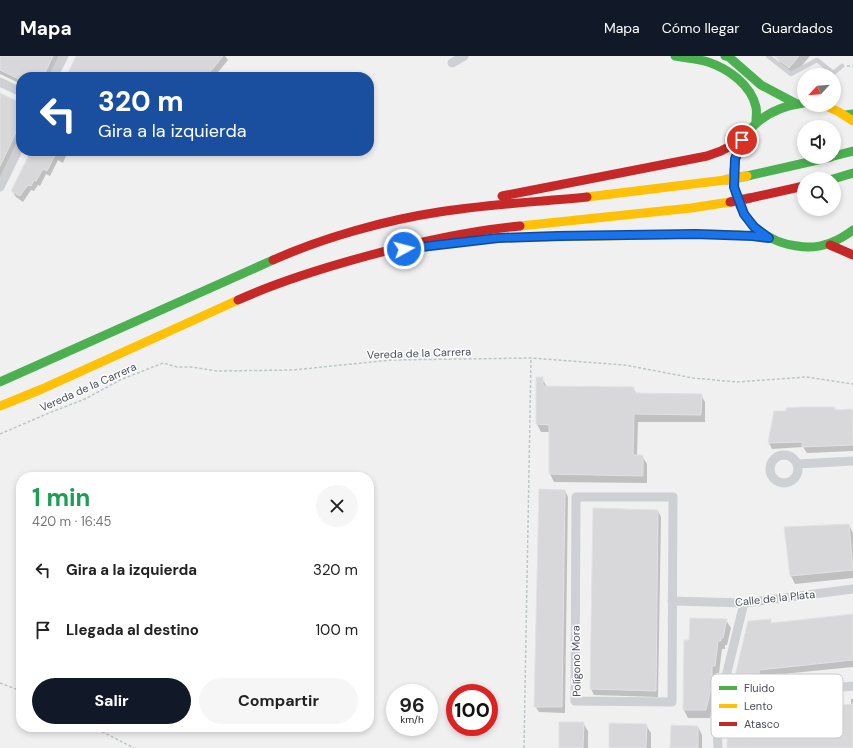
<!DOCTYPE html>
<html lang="es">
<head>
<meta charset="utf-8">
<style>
	body { margin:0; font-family:"DM Sans",sans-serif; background:#f6f6f6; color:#222; height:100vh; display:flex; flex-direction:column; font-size:15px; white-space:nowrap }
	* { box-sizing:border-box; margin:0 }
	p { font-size:13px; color:#767676 }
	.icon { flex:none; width:22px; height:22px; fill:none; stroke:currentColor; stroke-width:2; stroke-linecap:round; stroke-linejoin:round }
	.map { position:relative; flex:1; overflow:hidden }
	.drawer { position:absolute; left:16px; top:416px; width:358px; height:260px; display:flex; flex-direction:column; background:#fff; border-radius:16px; box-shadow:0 2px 6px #0003 }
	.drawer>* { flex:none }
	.guide { position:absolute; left:16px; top:16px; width:358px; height:84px; border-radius:16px; box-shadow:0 2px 6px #0003; background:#1a4fa0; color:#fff; overflow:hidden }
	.needle { width:26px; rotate:244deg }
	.fabs { position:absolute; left:797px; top:12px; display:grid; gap:8px }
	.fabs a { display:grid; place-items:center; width:44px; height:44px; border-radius:50%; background:#fff; box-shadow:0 2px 6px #0003; font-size:20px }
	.speed { position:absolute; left:386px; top:628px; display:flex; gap:8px; font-size:20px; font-weight:700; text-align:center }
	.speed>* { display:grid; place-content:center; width:52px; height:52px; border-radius:50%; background:#fff; box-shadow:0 2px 6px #0003; line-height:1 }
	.speed small { font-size:10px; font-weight:400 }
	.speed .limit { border:6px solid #d22; background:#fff; color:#111 }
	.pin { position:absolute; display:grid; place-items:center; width:34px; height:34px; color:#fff; margin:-17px; border:2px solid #fff; border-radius:50%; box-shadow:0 1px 4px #0007 }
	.me { position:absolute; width:44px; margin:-22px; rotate:83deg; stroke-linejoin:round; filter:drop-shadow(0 0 3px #0008) }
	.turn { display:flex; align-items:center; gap:14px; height:84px; padding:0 16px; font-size:18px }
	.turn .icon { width:52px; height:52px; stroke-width:2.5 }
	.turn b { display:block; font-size:28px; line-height:34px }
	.round { display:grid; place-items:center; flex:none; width:42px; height:42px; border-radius:21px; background:#f6f6f6 }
	.head { display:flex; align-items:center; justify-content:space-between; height:68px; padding:0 16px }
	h1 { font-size:24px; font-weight:700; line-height:30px; color:#1e9e55 }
	.primary-button { display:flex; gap:8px; margin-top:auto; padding:8px 16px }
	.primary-button a { flex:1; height:46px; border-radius:24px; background:#111827; color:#fff; font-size:16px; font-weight:700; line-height:46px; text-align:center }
	.primary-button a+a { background:#f6f6f6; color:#222 }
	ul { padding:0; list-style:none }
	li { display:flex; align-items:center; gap:12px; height:60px; padding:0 16px }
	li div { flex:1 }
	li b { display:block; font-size:15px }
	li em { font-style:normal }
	header { display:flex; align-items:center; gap:24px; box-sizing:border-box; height:56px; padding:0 20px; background:#111827; color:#fff }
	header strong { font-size:19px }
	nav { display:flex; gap:22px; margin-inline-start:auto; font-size:14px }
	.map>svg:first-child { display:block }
</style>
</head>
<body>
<header>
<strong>Mapa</strong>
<nav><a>Mapa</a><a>Cómo llegar</a><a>Guardados</a></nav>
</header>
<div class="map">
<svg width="853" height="692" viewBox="0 0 853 692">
	<rect width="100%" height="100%" fill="#f0f0f0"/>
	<!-- shadow -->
	<path fill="#0003" d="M0 0H59L49 21H21V28L0 18Z
		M78 0H225L228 4 214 21H67Z
		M778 0H810L794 19 782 9 777 2Z
		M0 38 21 48V79L0 123Z
		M32 95H68L63 107 58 104 50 120 46 118 40 130 38 129 34 135 31 134 23 146 16 141 12 135Z
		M537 322H542L547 331 633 332 637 338 701 339 705 346V366H638L637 400H642L647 408V427L554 426 550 418V376H541L537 368Z
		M834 352 836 355 852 354 853 356V395L807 397 803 391 772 393 769 387Z
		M565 435 568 441 565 657 539 656 535 650Z
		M594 453 658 455 661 461 658 641 594 639 591 633Z
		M849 469 853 477V522L795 528 791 520 786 472Z
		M853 559V611L761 620 762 627 739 630 735 624 749 566 770 564 772 568Z
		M726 564 731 572 727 589H725V593H722L719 617H716V637L710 662H688L684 654 690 585Z
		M851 643H853V692H728L739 655 742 659 774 656 777 665 794 663 851 649Z
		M583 667 588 675V692H560Z
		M646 669 651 677V692H610Z
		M698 671 702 679V692H671Z"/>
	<!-- building -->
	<path fill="#d8d8db" stroke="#e2e2e3" d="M0 0H53L43 21H21V24L0 14Z
		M76 0H223L206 21H66Z
		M774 0H799L789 12Z
		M0 37 21 47V66L0 110Z
		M31 95H57L47 115 43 113 36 125 34 124 31 130 28 129 20 140 11 135Z
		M536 321H543V330L634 331V337L702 338 701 359 634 358 633 399H643V420L549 418V369L536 368Z
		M801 351H835V354L852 353 853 389 802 391V386L768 387 774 355H786V352Z
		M539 433 565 434 562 651H534Z
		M593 452 658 454 656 635 590 633Z
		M849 468 853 514 790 520 784 471Z
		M853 558V604L759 614V621L734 624 748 565 771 563V567Z
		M690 562 727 563 723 582H721V585H718L715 610H712V628L706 654H683L684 584H689Z
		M853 648V692H727V656L740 654V658L774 655 775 664 793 662 792 654Z
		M559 666H584L583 692H559Z
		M609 667 647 668 646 692H609Z
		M671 669 698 670V692H670Z"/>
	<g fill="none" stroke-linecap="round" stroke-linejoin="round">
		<!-- path -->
		<path stroke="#bcc6c6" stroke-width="1.5" stroke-dasharray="3 2" stroke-linecap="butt" d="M847 10H853
			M0 378 49 357 85 343 120 324 163 307 177 311H191L217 315 293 314 392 304 531 302 625 309 693 322 737 326 806 321 853 328
			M0 627 21 635
			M93 671 134 692
			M524 692 531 302"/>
		<!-- lane -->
		<path stroke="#cfd0d3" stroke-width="4.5" d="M768 0 791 18 817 4 833 17
			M831 19 842 10"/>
		<!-- street -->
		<path stroke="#cfd0d3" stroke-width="9" d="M452 7 464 0
			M53 21 64 0
			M0 26 21 36
			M0 131 21 88
			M770 413a14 14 0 1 1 28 0a14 14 0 1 1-28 0Z
			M798 408 853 405
			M576 441H673L672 646 575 645Z
			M672 545 744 547 853 533
			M720 645 853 630
			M718 692 717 669 720 645 744 547"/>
		<!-- fast -->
		<path stroke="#4caf50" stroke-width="9" d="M675 0C686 2 698 3 708 6 729 13 751 29 756 51 757 56 756 61 756 66
			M725 0 729 1 761 29 795 47
			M804 47C780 50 759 60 745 80 738 91 735 101 734 114 731 154 758 185 797 190 818 194 836 187 853 174
			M846 59 853 58
			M834 100 853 95
			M747 120 831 101
			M833 123 853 117
			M0 326 273 204"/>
		<!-- slow -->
		<path stroke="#ffc107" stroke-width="9" d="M824 49 839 56 853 65
			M587 141 725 124
			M520 170 691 152 730 146
			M498 182 710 178 740 179 769 182
			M0 350 42 333 238 244"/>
		<!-- jam -->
		<path stroke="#c62828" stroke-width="9" d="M502 140 707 100 721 95 742 84
			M750 142 804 130
			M830 189 853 199
			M273 204C322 182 386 164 439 156 488 148 538 146 587 141
			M238 244C280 225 323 212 367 200 418 186 468 175 520 170"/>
		<!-- slow-bridge casing -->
		<g stroke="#b6b7be" stroke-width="10" stroke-linecap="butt">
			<path id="slow-bridge" d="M725 124 747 120"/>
		</g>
		<!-- jam-bridge casing -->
		<g stroke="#b6b7be" stroke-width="10" stroke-linecap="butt">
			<path id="jam-bridge" d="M730 146 750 142"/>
		</g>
		<!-- slow-bridge -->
		<use href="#slow-bridge" stroke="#ffc107" stroke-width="9"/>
		<!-- jam-bridge -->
		<use href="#jam-bridge" stroke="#c62828" stroke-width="9"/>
	</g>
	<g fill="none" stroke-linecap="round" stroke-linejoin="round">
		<!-- route casing -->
		<g stroke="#114b97" stroke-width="10">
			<path id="route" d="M404 193 498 182 558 180 695 178 753 180 769 182 754 171 744 158 734 131 735 103 742 84"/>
		</g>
		<!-- route -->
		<use href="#route" stroke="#1a73e8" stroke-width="7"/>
	</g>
	<g text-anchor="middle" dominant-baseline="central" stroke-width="3" stroke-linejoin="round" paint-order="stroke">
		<!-- street labels -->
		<g font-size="11" fill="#494c5b" stroke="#fff">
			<text transform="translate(419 297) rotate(-2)">Vereda de la Carrera</text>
			<text transform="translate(88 331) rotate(-24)">Vereda de la Carrera</text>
			<text transform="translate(775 542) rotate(-6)">Calle de la Plata</text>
			<text transform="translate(576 605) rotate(-91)">Polígono Mora</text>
		</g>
	</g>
	<!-- legend -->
	<rect x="711" y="618" width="132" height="64" rx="6" fill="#fff" stroke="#c8c9ce" stroke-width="1"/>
	<rect x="719" y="630" width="18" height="4" fill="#4caf50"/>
	<rect x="719" y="648" width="18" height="4" fill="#ffc107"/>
	<rect x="719" y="666" width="18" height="4" fill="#c62828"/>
	<g font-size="11" fill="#494c5b">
		<text x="744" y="636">Fluido</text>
		<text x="744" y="654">Lento</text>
		<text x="744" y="672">Atasco</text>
	</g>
</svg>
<div class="fabs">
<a><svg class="needle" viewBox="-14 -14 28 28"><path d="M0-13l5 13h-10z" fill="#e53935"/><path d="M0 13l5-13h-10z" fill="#767676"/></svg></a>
<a><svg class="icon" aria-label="sound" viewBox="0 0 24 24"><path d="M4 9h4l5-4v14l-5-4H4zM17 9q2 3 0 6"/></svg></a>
<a><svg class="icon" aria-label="search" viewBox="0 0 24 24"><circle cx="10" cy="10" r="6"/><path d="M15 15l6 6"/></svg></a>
</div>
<div class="speed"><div>96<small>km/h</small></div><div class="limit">100</div></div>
<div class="pin" style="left:742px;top:84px;background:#d93025"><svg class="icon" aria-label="arrive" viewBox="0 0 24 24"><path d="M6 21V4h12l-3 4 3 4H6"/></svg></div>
<svg class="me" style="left:404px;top:193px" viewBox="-20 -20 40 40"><circle r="17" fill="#1a73e8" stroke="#fff" stroke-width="3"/><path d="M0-11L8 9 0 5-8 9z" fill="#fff"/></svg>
<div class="guide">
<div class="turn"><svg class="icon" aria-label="left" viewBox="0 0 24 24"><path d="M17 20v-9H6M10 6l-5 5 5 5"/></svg><div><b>320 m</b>Gira a la izquierda</div></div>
</div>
<section class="drawer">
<div class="head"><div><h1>1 min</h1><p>420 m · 16:45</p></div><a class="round"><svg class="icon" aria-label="close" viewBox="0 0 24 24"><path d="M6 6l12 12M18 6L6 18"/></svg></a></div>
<ul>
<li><svg class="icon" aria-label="left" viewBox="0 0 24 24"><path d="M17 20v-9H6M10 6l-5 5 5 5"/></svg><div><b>Gira a la izquierda</b></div><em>320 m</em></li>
<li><svg class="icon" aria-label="arrive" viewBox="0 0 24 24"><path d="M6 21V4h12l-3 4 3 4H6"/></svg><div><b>Llegada al destino</b></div><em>100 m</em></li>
</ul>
<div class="primary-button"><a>Salir</a><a>Compartir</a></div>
</section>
</div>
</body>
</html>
